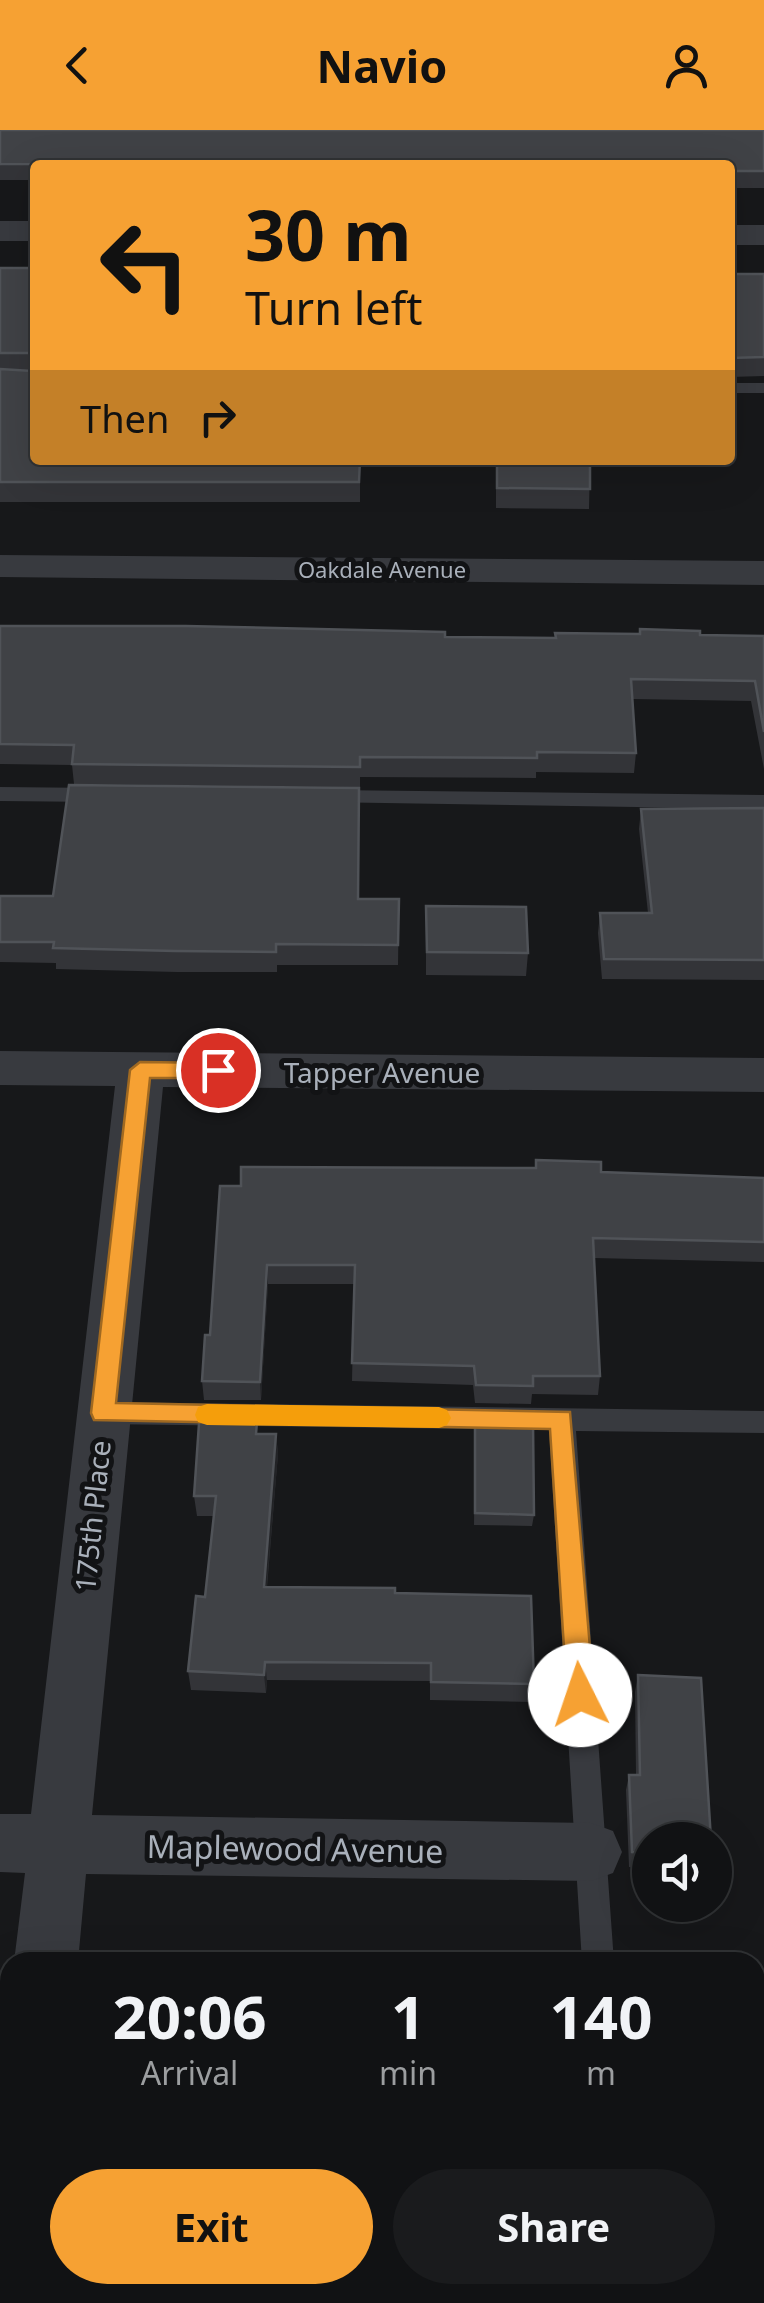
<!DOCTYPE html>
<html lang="en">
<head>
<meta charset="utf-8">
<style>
	body { margin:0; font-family:"Noto Sans",sans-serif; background:#1a1b1d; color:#f1f3f6; height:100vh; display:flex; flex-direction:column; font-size:38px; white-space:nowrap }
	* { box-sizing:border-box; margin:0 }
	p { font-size:32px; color:#9c9ea0 }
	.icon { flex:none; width:55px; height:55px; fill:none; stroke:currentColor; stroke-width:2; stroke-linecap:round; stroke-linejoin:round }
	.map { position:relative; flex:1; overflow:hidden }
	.drawer { position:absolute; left:0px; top:1822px; width:765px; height:352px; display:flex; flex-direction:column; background:#111214; border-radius:30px 30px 0 0; box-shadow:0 10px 40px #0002,0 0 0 2px #303234 }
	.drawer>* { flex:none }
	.guide { position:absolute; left:30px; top:30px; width:705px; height:305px; border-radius:10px; box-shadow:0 10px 40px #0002,0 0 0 2px #303234; background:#f6a133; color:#111; overflow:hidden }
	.controls { position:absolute; left:632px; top:1692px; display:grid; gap:20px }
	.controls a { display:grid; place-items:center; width:100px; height:100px; border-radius:50%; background:#111214; box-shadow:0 10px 40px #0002,0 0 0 2px #303234; font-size:50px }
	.pin { position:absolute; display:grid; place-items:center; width:85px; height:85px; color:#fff; margin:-42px; border:5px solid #fff; border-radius:50%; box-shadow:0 2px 10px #0007 }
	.me { position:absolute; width:110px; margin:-55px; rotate:356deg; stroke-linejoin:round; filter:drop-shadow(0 0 8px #0008) }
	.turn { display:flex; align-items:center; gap:35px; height:210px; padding:0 50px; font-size:45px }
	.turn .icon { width:130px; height:130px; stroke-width:2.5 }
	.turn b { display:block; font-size:70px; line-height:85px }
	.then { display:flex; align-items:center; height:95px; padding:0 50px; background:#0003; gap:20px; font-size:38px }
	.eta { display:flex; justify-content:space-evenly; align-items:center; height:170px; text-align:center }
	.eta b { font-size:60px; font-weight:700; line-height:70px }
	.action { display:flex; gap:20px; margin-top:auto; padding:20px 50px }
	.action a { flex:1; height:115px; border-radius:60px; background:#f6a133; color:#111; font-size:40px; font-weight:700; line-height:115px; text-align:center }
	.action a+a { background:#1a1b1d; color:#f1f3f6 }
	header { display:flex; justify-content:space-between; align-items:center; height:130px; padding:0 50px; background:#f6a133; color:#111; font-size:45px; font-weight:700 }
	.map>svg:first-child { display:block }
</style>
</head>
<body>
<header><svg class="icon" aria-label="back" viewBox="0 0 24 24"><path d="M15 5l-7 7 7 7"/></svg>Navio<svg class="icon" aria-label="person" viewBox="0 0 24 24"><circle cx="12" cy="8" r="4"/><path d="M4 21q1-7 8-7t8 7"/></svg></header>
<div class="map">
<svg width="764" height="2173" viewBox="0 0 764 2173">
	<rect width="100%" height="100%" fill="#17181a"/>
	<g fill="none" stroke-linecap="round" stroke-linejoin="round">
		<!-- lane -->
		<path fill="#383a3f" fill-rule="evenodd" d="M730 253H764V263H730Z
			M0 657 99 658 110 665 99 672 0 671Z
			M329 660 764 665V679L321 672 318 667 321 662Z
			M103 1272 764 1281V1303L576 1301 614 1832H582L549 1300 103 1294 94 1291 90 1283 94 1275Z
			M602 2165H636L637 2173H603Z"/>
		<!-- street -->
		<path fill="#383a3f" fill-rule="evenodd" d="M0 91H35V111H0Z
			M730 95H764V115H730Z
			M0 425 764 431V455L0 447Z
			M0 921 764 928V962L163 957 92 1685 591 1693 613 1701 622 1722 613 1743 591 1751 86 1744 78 1832H14L25 1743 0 1742V1684H31L115 956 0 955Z
			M10 2130V2165H45L44 2173H0V2134Z"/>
	</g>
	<!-- wall -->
	<path fill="#333438" d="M0 0H764V58H730V35H35V50H0Z
		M0 138H35V330H360V372H0Z
		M730 144H764V246L730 247Z
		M496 330H590L589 379 496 378Z
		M0 496 445 507 555 508 700 505 764 506V639L751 571 633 569 636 623 634 643 536 642V648L360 647V657L74 654 72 635 0 634Z
		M764 678V850L602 849 598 803 600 783H648L639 699 641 679Z
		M0 766 399 769 398 835H277V842H177L56 839V833L0 832Z
		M426 776 528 823 526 846 426 845Z
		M601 1042 764 1048V1132L594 1128 600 1246 598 1265 532 1264 531 1274 475 1273 473 1255 352 1251 354 1154H268L261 1270H204L202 1251 241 1056Z
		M475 1303 534 1385 532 1396 474 1395Z
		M259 1304H276L278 1324 267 1457 395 1463 534 1554 532 1572 430 1570V1551L267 1550 266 1563 191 1560 188 1541 205 1467 214 1386H197L194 1366Z
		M638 1545 650 1710V1738L629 1737 626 1660 629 1645H636L635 1562Z
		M668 2165H755L764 2173H669Z"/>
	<!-- shaded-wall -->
	<path fill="#222326" d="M267 1135 268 1154 261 1270 260 1252Z
		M276 1304 278 1324 265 1476 264 1457Z
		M265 1532 267 1550 266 1563 264 1545Z"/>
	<!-- building -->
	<path fill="#404246" stroke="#505358" stroke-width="2.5" d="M0 0H764V41H730V35L0 34Z
		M0 138H35V226L33 223H0Z
		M730 144H764V227L730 228Z
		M35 231V330H360L359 352H0V239L32 241Z
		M497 330H590V359L497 358Z
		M0 496H186L445 502V507L556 508 555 503 640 504V499L700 501V505L764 506V602L755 551 631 549 636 623 537 622V628L360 627V637L72 634 74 615 0 614Z
		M69 655 359 658 358 769H399L398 815 276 814V822L175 821 53 818 54 812H0V766H53Z
		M764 678V830L604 829 600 783H652L641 679Z
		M426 776 526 777 528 823 427 822Z
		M536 1030 601 1032V1042L764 1048V1112L593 1108 600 1246H533V1256L476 1255 474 1236 352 1233 355 1135H267L260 1252 202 1251 205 1205H210L220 1056H241V1037L536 1038Z
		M200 1279 258 1280 256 1304H276L264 1457 395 1458V1463L531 1466 534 1554 431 1552V1533L265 1532 264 1545 188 1541 196 1466 205 1467 216 1366H194Z
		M475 1291 533 1292 534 1385 475 1383Z
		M638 1545 701 1548 711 1710H650V1723L632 1722 629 1645H640Z
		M764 2019V2173H674V2165H755V2020Z
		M577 2166V2173H486V2167Z"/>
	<!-- route -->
	<path fill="#f6a133" stroke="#a06921" stroke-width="2.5" d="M140 932 218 933 229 940 218 948H150L116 1273 570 1282 594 1565 590 1573 580 1577 571 1573 567 1565 550 1299 94 1290 91 1283 130 940Z"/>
	<!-- slow -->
	<path fill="#f59e0b" d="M207 1274 439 1277 447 1280 451 1288 447 1295 439 1298 207 1295 198 1292 195 1285 198 1277Z"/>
	<g text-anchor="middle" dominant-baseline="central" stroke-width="10" stroke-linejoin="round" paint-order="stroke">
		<!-- far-street labels -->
		<g font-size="22" fill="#a9b0ba" stroke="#121315">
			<text x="382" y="439">Oakdale Avenue</text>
		</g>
		<!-- street labels -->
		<g font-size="28" fill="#a9b0ba" stroke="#121315">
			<text x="382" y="942">Tapper Avenue</text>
			<text transform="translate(92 1386) rotate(-84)">175th Place</text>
		</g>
		<!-- near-street labels -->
		<g font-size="32" fill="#a9b0ba" stroke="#121315">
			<text transform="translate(295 1718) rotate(1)">Maplewood Avenue</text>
		</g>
	</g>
</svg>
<div class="controls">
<a><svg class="icon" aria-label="sound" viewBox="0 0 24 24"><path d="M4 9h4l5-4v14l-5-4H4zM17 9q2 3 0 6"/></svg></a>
</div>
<div class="pin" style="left:218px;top:940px;background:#d93025"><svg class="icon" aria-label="arrive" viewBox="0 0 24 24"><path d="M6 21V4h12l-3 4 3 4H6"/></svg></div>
<svg class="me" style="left:580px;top:1565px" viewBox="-20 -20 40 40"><circle r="19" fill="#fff"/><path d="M0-13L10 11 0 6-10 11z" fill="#f6a133"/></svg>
<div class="guide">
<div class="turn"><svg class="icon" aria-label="left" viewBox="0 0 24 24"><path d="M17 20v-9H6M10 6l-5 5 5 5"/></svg><div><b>30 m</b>Turn left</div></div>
<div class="then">Then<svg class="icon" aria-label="right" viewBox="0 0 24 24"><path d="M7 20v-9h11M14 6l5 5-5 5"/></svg></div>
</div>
<section class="drawer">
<div class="eta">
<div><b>20:06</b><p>Arrival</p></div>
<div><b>1</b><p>min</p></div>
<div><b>140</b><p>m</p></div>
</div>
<div class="action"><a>Exit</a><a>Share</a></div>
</section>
</div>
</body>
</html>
